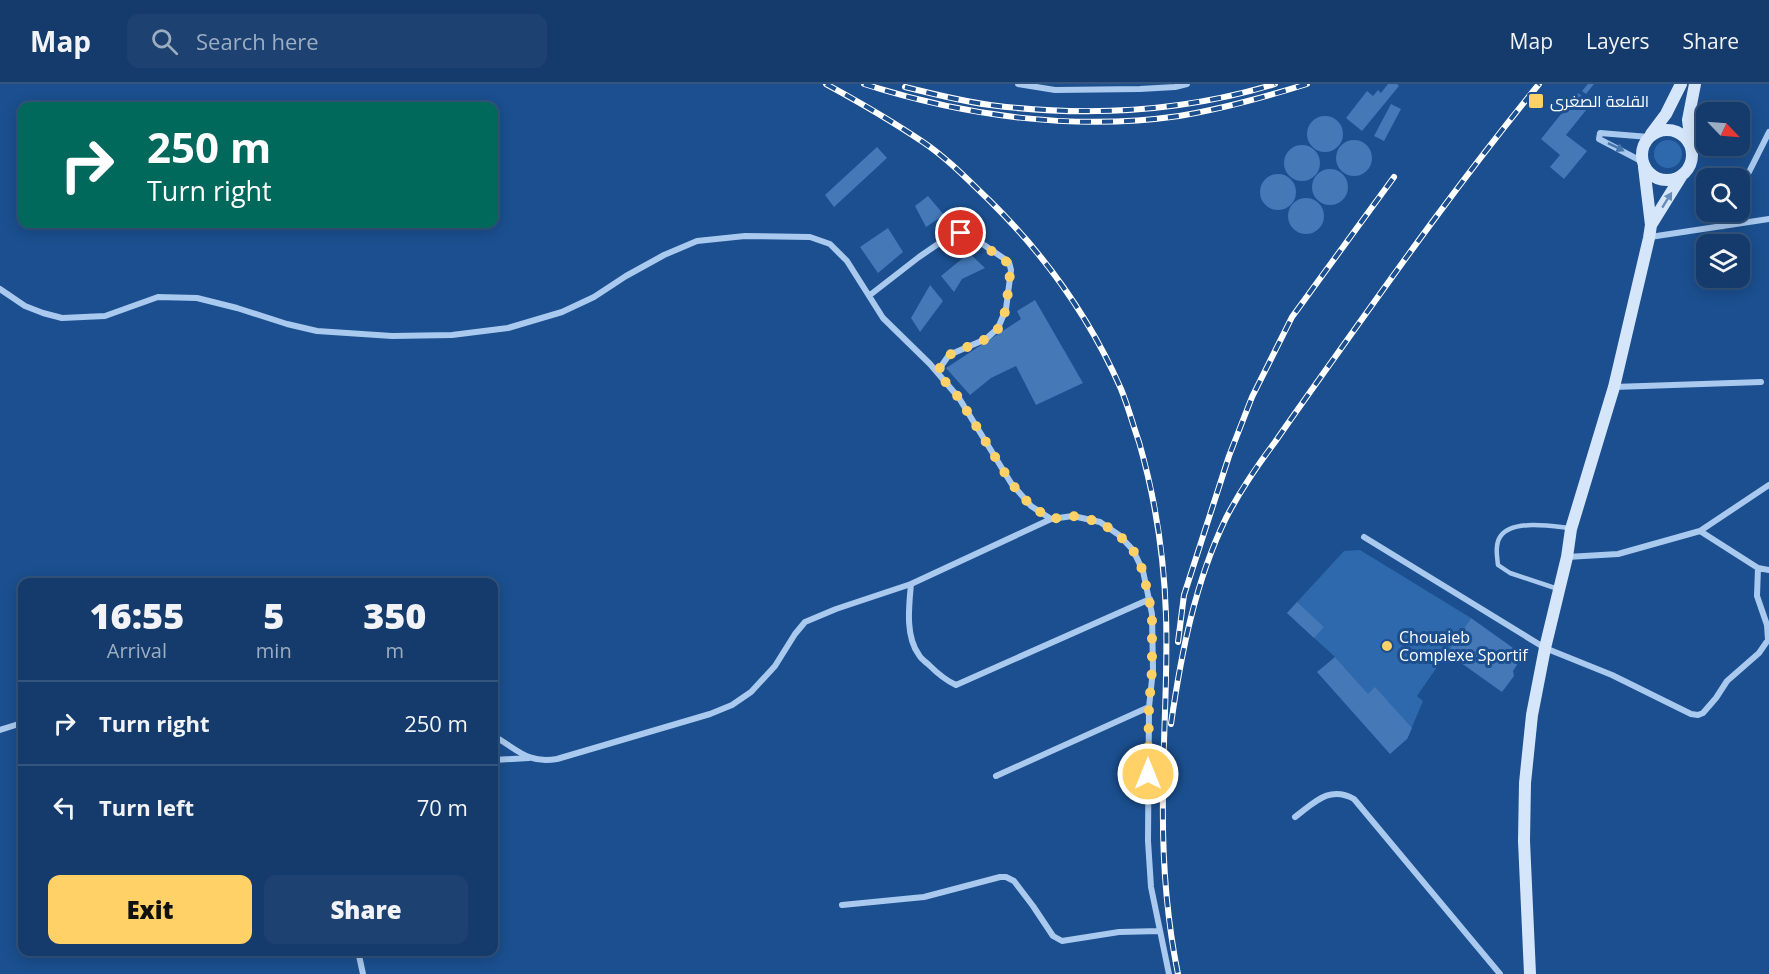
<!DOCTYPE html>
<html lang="en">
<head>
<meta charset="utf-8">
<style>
	body { margin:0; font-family:"Open Sans",Cairo,sans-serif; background:#1d4271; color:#f1f3f6; height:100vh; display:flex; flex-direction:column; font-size:22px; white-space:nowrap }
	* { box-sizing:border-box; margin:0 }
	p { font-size:20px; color:#9dadc1 }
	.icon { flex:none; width:33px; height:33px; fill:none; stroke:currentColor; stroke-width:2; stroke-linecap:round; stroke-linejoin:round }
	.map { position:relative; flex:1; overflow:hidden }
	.side { position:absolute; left:18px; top:494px; width:480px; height:378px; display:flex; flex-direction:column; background:#143b6b; border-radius:12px; box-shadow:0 3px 15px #0003,0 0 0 2px #33557e }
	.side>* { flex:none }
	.guide { position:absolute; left:18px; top:18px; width:480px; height:126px; border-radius:12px; box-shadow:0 3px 15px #0003,0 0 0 2px #33557e; background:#00695c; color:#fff; overflow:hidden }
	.needle { width:39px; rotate:115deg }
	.fabs { position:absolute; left:1696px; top:18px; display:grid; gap:12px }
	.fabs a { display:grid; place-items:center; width:54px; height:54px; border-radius:12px; background:#143b6b; box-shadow:0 3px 15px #0003,0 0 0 2px #33557e; font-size:30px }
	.pin { position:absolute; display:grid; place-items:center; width:51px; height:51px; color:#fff; margin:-26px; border:3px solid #fff; border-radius:50%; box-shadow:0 2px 6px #0007 }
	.me { position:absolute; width:66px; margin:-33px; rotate:0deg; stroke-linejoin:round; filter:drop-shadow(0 0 4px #0008) }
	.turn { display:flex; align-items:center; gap:21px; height:126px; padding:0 30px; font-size:27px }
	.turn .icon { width:78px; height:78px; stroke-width:2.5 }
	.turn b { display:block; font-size:42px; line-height:51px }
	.eta { display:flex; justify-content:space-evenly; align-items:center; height:102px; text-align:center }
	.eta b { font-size:36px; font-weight:800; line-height:42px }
	.primary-button { display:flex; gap:12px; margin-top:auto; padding:12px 30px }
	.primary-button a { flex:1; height:69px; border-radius:12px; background:#ffd166; color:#111; font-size:24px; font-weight:800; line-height:69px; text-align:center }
	.primary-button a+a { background:#1d4271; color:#f1f3f6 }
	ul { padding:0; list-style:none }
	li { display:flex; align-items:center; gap:18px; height:84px; padding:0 30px; border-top:2px solid #33557e }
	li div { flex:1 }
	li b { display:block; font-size:22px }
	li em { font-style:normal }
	header { display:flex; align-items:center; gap:36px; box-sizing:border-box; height:84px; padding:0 30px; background:#143b6b; border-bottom:2px solid #33557e }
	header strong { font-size:28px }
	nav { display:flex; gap:33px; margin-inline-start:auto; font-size:21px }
	.search { width:420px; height:54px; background:#1d4271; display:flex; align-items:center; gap:15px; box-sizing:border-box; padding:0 21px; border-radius:12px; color:#9dadc1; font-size:22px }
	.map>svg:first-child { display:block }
</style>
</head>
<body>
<header>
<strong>Map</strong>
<div class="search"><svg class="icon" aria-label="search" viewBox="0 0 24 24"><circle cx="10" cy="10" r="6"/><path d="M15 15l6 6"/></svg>Search here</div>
<nav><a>Map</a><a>Layers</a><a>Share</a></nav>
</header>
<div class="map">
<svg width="1769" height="890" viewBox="0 0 1769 890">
	<rect width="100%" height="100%" fill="#1b4f8f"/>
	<!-- green -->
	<path fill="#2e69ad" d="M1654 70a14 14 0 1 1 28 0a14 14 0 1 1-28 0Z
		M1360 466 1471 534 1417 612 1423 617 1407 655 1335 573 1287 529 1344 467Z"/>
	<!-- building -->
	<path fill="#4478b7" d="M1388 0H1397L1399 2 1362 47 1346 34 1367 7 1373 12 1378 6 1381 9Z
		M1588 0H1594L1586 10 1582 7Z
		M1578 9 1591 20 1566 51 1587 67 1564 95 1550 83 1560 71 1541 55Z
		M1391 20 1401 25 1384 57 1374 52Z
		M1307 50a18 18 0 1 1 36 0a18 18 0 1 1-36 0Z
		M1336 74a18 18 0 1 1 36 0a18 18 0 1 1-36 0Z
		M1284 79a18 18 0 1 1 36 0a18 18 0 1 1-36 0Z
		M877 63 887 74 834 123 825 111Z
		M1312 103a18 18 0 1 1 36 0a18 18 0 1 1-36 0Z
		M1260 108a18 18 0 1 1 36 0a18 18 0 1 1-36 0Z
		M928 112 944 131 926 143 915 122Z
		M1288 132a18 18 0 1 1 36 0a18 18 0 1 1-36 0Z
		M888 144 903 168 878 189 860 163Z
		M969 169 985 184 962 195 954 208 941 192Z
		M930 201 943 217 920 248 911 234Z
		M1035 216 1083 299 1036 321 1016 282 991 294 970 311 946 284 1021 235 1017 227Z
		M1297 518 1324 543 1314 554 1287 529Z
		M1471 534 1523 571 1513 587 1514 592 1502 608 1447 569Z
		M1335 573 1368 610 1375 603 1412 644 1407 655 1390 670 1317 588Z"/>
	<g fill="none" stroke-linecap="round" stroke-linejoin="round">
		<!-- lane -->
		<path stroke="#a9c9ee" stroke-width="4.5" d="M1558 505 1510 489 1498 481C1497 472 1495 461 1500 453 1511 435 1551 442 1569 444"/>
		<!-- street -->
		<path stroke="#a9c9ee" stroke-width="6" d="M1018 0 1055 6 1140 5 1175 3 1187 0
			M1643 78 1599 55 1600 49 1649 53
			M1740 106 1769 48
			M1723 142 1730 128
			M1650 153 1769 135
			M0 205 25 222 43 229 62 234 105 232 158 213 197 214 237 224 287 240 317 247 392 252 452 251 508 244 562 228 594 213 626 192 664 171 697 157 745 152 810 153 830 160 847 177 883 234 930 280 959 314 1011 399 1031 422 1051 435
			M870 211 919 173 954 149 968 150 1009 178 1011 186 1006 225 998 244 986 255 949 271 937 288
			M1614 303 1761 298
			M1700 447 1758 484 1769 486
			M1364 453 1545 564 1612 591 1691 630 1698 631 1703 629 1716 614 1727 597 1759 569 1768 556 1767 541 1757 512 1758 484
			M1567 473 1618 470 1700 447 1769 401
			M911 500C909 522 905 552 919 571 921 575 926 578 929 581 937 589 945 596 956 601L1150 515
			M0 646 22 639
			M494 652C518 666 528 680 557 675L710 630 732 621 751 608 775 582 795 550 805 538 836 525 911 500 1051 435 1073 432 1100 438 1119 451 1133 466 1143 487 1152 530 1153 586 1149 623 1148 757 1151 803 1169 890
			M494 676 529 674
			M996 692 1149 623
			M1295 733C1314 719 1329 701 1354 715L1500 890
			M842 821 924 813 1000 793H1006L1014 797 1033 822 1053 852 1062 857 1119 848 1160 847
			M358 867 363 890"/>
		<!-- secondary -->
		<path stroke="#d6e6fa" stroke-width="12" d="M1642 71a25 25 0 1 1 50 0a25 25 0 1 1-50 0Z
			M1651 50 1666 30 1681 0
			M1691 60 1688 36 1695 0
			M1651 141 1682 91
			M1530 890 1524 757 1525 699 1532 631 1545 564 1567 473 1571 445 1614 303 1649 154 1651 141 1644 83"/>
		<!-- rail casing -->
		<g stroke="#fff" stroke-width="6">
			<path id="rail" d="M826 0C859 18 892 37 923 58 947 74 968 96 989 116 1044 170 1090 234 1121 305 1128 322 1133 341 1139 358 1156 417 1164 470 1166 531 1168 591 1163 651 1163 711 1162 771 1166 831 1178 890
				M864 0C964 32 1074 47 1179 32 1222 25 1265 13 1307 0
				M905 3C933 10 961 17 990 21 1085 33 1183 28 1275 0
				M1178 558 1184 511 1229 372 1252 313 1292 233 1394 93
				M1171 640C1181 570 1195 498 1226 434 1240 407 1257 382 1275 358 1295 329 1315 301 1335 273 1401 180 1467 88 1539 0"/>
		</g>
		<!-- rail -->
		<use href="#rail" stroke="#1b4f8f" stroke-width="4" stroke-dasharray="11" stroke-linecap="butt"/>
	</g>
	<!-- one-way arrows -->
	<defs><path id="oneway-solid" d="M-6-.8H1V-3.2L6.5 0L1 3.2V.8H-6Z" transform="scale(1.5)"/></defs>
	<use fill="#4674ac" href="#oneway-solid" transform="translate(1616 63) rotate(26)"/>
	<use fill="#668bba" href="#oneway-solid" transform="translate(1667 116) rotate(-58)"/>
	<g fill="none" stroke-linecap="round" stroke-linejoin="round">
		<!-- route -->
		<path stroke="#ffd166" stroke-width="10" stroke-dasharray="0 18" d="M961 149 968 150 1011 181 1006 225 999 244 986 255 949 271 937 288 959 314 1011 399 1031 422 1051 435 1073 432 1100 438 1119 451 1133 466 1143 487 1152 530V586L1149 623 1148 690"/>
	</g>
	<!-- markers -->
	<g fill="#ffd166" stroke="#1b4f8f" stroke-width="2">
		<rect x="1528" y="9" width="16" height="16" rx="3"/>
		<circle cx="1387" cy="562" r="6"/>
	</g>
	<g text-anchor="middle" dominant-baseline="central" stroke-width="6" stroke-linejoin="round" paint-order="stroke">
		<!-- poi labels -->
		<g font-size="16" fill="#fff" stroke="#1b4f8f" text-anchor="start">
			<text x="1550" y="17">القلعة الصغرى</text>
			<text x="1399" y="553">Chouaieb<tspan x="1399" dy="18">Complexe Sportif</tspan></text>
		</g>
	</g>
</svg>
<div class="fabs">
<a><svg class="needle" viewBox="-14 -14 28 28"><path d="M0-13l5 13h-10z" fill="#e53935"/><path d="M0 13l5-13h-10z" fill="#9dadc1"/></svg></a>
<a><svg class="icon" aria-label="search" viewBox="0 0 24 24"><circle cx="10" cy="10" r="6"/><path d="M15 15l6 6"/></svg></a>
<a><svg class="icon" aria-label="layers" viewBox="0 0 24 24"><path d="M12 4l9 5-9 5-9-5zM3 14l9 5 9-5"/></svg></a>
</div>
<div class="pin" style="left:961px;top:149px;background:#d93025"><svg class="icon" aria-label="arrive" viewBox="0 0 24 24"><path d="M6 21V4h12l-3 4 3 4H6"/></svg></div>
<svg class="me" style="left:1148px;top:690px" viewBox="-20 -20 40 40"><circle r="17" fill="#ffd166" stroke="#fff" stroke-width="3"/><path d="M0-11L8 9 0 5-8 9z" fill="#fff"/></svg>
<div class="guide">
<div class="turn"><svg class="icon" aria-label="right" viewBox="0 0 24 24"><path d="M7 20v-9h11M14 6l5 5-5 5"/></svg><div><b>250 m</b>Turn right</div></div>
</div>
<section class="side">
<div class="eta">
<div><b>16:55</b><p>Arrival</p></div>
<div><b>5</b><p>min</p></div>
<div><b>350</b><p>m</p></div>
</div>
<ul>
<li><svg class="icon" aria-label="right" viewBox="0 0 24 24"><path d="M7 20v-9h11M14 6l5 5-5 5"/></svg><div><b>Turn right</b></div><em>250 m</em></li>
<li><svg class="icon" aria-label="left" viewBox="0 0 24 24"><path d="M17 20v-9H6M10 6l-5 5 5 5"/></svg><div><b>Turn left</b></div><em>70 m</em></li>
</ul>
<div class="primary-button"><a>Exit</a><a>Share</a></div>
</section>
</div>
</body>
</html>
